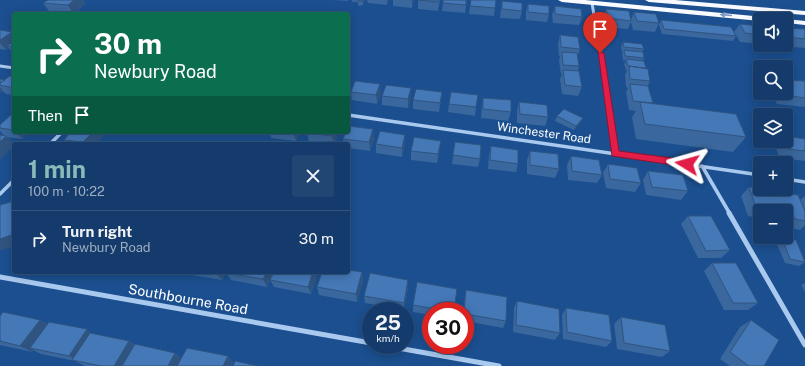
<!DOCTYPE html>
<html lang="en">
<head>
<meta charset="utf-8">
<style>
	body { margin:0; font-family:"Public Sans",sans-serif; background:#214673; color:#f1f3f6; height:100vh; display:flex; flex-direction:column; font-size:15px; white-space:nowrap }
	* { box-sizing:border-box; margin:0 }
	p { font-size:13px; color:#9dadc1 }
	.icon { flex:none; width:22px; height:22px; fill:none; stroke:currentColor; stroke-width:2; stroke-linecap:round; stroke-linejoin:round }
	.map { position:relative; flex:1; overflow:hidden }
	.panel { position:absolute; left:12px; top:142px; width:338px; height:132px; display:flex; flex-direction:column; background:#143b6b; border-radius:4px; box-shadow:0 2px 10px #0003,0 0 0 1px #33557e }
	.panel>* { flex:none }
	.hud { position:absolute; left:12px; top:12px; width:338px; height:122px; border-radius:4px; box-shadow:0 2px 10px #0003,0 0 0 1px #33557e; background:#0b6e4f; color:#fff; overflow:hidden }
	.tools { position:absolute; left:753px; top:12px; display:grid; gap:8px }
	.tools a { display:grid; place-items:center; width:40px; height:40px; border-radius:4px; background:#143b6b; box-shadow:0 2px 10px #0003,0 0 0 1px #33557e; font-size:20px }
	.speed { position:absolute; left:362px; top:302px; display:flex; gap:8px; font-size:20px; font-weight:700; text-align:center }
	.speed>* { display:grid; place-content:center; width:52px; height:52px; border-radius:50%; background:#143b6b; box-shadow:0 2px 10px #0003,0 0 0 1px #33557e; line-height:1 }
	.speed small { font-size:10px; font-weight:400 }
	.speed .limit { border:6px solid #d22; background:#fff; color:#111 }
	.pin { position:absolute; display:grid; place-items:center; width:34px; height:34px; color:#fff; margin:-41px -17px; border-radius:50% 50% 50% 0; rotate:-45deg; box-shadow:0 0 4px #0007 }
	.pin .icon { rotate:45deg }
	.me { position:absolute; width:44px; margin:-22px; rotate:278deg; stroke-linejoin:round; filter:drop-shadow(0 0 3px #0008) }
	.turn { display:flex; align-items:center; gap:14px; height:84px; padding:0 16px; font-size:18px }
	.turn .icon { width:52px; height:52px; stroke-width:2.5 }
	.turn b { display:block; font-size:28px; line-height:34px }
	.then { display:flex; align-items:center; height:38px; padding:0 16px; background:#0003; gap:8px; font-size:15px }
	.round { display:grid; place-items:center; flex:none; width:42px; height:42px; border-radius:4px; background:#214673 }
	.headline { display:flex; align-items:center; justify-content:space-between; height:68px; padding:0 16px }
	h1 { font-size:24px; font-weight:700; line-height:30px; color:#8bbbb9 }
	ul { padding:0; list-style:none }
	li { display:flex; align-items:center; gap:12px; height:56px; padding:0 16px; border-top:1px solid #33557e }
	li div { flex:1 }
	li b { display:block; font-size:15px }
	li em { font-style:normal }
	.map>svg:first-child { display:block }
</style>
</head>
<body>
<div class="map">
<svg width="805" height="366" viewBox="0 0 805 366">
	<rect width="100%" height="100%" fill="#1b4f8f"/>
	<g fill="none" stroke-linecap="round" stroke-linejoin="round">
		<!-- minor-far2 -->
		<path stroke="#a9c9ee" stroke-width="3" d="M592 3 607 94
			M0 66 14 68"/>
		<!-- minor-far1 -->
		<path stroke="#a9c9ee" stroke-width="3.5" d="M606 93 616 153
			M348 115 760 175
			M50 144 62 132
			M702 166 730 214
			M786 179 805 182
			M0 194 14 180"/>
		<!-- minor -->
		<path stroke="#a9c9ee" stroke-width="5" d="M729 213 805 345
			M0 277 371 343
			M381 345 499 366"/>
		<!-- trunk -->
		<path fill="#f8faff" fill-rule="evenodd" d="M558 0H585L764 17 768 19H760V21L562 2Z
			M645 0H675L805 11V15L649 2Z
			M785 19H786L805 21V25L786 23Z"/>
	</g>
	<!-- wall -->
	<path fill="#3a679d" d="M48 0H83L85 4 73 14 49 11 43 3Z
		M333 0H348V1Z
		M352 0H365L363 5 358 6V2H352Z
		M367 0H389L387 5 368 3Z
		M393 0H414L412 8 393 6Z
		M418 0H440L438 11 418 9Z
		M467 0 465 13 442 11 443 3Z
		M471 0 495 8 494 16 469 14Z
		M502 1 522 11 520 19 500 18 501 9Z
		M528 4 549 14 547 22 526 20V12Z
		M555 6 582 17 579 25 553 23 552 15Z
		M606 9 631 20 634 12 659 23 655 32 633 30 631 22 628 29 604 27 603 18Z
		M661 20 736 36 733 41 662 34 659 25Z
		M740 24 760 26V44L740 42 734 32Z
		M786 28 805 29V48L770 45H786Z
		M0 30 14 34V51H11L9 48 6 50 0 49Z
		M560 35 580 49 578 55 579 66 578 71 582 87 578 96 562 94 560 79 562 74H561L559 61 560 56H559L558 44Z
		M623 42 644 49 642 52 644 58 643 61 646 68V69L650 81 648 86 653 103 746 137 733 152 636 139 632 117 636 111 629 110 626 92 628 88 626 87 625 75 627 70H626L624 64 626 61 623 60 622 54 623 52H622L621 47Z
		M14 76V95L6 94 3 91 0 93V79L5 80Z
		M805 82V107L777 104 770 93H786Z
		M351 92 381 93 377 104 352 100Z
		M382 96 411 97 408 108 382 105Z
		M483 98 511 112 508 121 481 118 482 106Z
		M413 100 441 101 439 112 413 109Z
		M519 102 548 117 545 126 517 123V111Z
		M449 104 476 107 475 116 448 112Z
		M14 112V132H29L22 139 7 137 14 144V145L0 159V135L5 136 0 131V125Z
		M557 116 583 118 581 122 574 130 555 121Z
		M234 132H260L258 135Z
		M270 132H300L296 141 271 138Z
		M307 133H339L334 144H324L309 142Z
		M374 138 370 151 348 148V144H344L343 139Z
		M64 140 96 144H68Z
		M777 141H786L805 151V161L780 158 774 144Z
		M455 142 480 159 478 167 452 164Z
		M405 143 402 157 376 153V144Z
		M491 146 518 164 516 172 488 169 489 155Z
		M440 150 437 163 411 160V151Z
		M530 151 559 169 555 178 527 174V160Z
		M571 156 602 175 597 183 568 180 567 165Z
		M608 164 641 183 635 192 606 188 603 173Z
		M648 171 688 191 681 200 646 195 643 180Z
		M749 187 800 200 805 196V225L800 230 786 227V211H760V218L748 216 741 196Z
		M688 216 730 250 721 258H698L681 224Z
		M782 238 805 262 799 266 785 263 776 242Z
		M712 263 758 303 748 310H724L704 271Z
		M185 272H226L222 280 186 274Z
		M227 272H318V273L311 294 274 287 270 280 267 287 231 280 226 273Z
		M362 272 363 280 357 302 319 295 317 287Z
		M805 283V292L801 285Z
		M408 288 404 310 365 303 364 296Z
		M466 290 506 321 503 328 465 321V311H463Z
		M517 301 560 333 555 340 513 332 514 308Z
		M413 305 454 311H431V315L413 312Z
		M566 308 612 341 606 347 563 339 562 315Z
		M0 315 40 320 47 324 129 341 135 345 175 353 181 358 233 362 231 366H85L75 361 41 354 33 350 32 352 0 345Z
		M621 317 670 351 662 357 617 349 614 324Z
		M751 320 764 366H730L720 359 740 327Z"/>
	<!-- shaded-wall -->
	<path fill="#305480" d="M74 0H83L85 4 73 14 68 5Z
		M363 0H365L363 5Z
		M387 0H389L387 5Z
		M412 0H414L412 8Z
		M12 32 14 34V44L7 46 9 48 6 50 0 43V40Z
		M380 84 381 93 377 104 376 95Z
		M0 87 3 91 0 93Z
		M411 88V97L408 108V99Z
		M442 92 441 101 439 112 440 103Z
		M583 118 581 122 574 130 576 126Z
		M373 129 374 138 370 151 369 142Z
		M16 132H29L22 139Z
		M93 132H107L96 144H85L83 142Z
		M257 132H260L258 135Z
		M293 132H300L296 141Z
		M334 132H338L339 133 334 144 332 136Z
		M405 135V143L402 157V148Z
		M6 136 14 144V145L0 159V142Z
		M441 141 440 150 437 163 438 154Z
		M14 234V246L1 250H0V239Z
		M217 272H226L222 280 216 273Z
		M267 272H273L267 287 263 279Z
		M313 272H318V273L311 294 308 287Z
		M362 272 363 280 357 302 356 294Z
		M408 280V288L404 310V303Z
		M40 320 50 326 30 348 33 350 32 352 20 346Z
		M87 329 96 336 77 360 69 356Z
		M129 341 137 347 126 366H114Z
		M175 353 182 359 179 366H168Z
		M228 356 233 362 231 366H223Z"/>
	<!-- building -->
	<path fill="#4478b7" stroke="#305480" d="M48 0H74L68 5 43 3Z
		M358 0H363V1H358Z
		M418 0H439L438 2Z
		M443 0H466V5L443 3Z
		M471 0H496L495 8 470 6Z
		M502 1 522 3V11L502 9Z
		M528 4 549 6V14L528 12Z
		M555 6 581 9 582 17 555 14Z
		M606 9 629 11 631 21 608 18Z
		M634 12 656 14 659 23 637 21Z
		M661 20 731 27 736 36 664 29Z
		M740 24 760 26V35L745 33Z
		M786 28 805 29V39L786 37Z
		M0 30 12 32 0 40Z
		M560 35 578 37 580 49 561 47Z
		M14 41V47L7 46Z
		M623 42 642 44 644 49 624 47Z
		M624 50 643 52 644 58 625 56Z
		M562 52 577 53 579 66 563 65Z
		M626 59 644 61 646 68 628 66Z
		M629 66 648 69 650 81 630 79Z
		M563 70 579 71 582 87 565 85Z
		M10 76H14V88L0 85V83Z
		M0 79 5 80 0 83Z
		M786 80 805 81V98L784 95 783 93H786Z
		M355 81 380 84 376 95 351 92Z
		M630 84 648 86 653 103 633 101Z
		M386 85 411 88 408 99 382 96Z
		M416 89 442 92 440 103 413 100Z
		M451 92 478 95 476 107 449 104Z
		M483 98 511 100V112L483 109Z
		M519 102 547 105 548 117 520 114Z
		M640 102 736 114 746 137 645 124Z
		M564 109 583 118 576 126 557 116Z
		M14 112V130L0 128V125Z
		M348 126 373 129 369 142 343 139 346 132H348Z
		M380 131 405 135 402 148 376 144Z
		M71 132H93L83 142 64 140Z
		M308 132H334L332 136 307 133Z
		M0 135 6 136 0 142Z
		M786 136 805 139V151L788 149 784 141H786Z
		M414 137 441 141 438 154 411 151Z
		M455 142 481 145 480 159 453 155Z
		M491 146 518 150V164L490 160Z
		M530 151 558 154 559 169 530 165Z
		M571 156 599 160 602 175 572 171Z
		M608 164 637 168 641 183 610 179Z
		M648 171 683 175 688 191 652 187Z
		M749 187 798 195 805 211V221L795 219 792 213 786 212V211H778L756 207Z
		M14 201V234L0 239V205Z
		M688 216H711L730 250 706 251Z
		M782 238 796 240 805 262 790 259Z
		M712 263H736L758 303H733Z
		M348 270 362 272 356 294 317 287 322 272H348Z
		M227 272H267L263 279 226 273Z
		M274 272H313L308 287 270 280Z
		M370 273 408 280 404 303 364 296Z
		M417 282 457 289 454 311H448L413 305Z
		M466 290 507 297 506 321 465 314V311H464Z
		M517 301 559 309 560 333 516 325Z
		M566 308 609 315 612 341 567 332Z
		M3 312 40 320 20 346 0 341V316Z
		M621 317 665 325 670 351 624 343Z
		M751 320 779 340 764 366H749L730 352Z
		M49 322 87 329 69 356 30 348Z
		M90 333 129 341 114 366H101L72 360Z
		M135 344 175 353 168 366H122Z
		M187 348 228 356 223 366H177Z
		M235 361 258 366H233Z"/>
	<!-- one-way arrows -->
	<defs><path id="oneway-solid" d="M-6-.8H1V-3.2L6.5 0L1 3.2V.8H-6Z"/></defs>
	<use fill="#7e9cc1" href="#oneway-solid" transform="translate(726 15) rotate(-175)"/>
	<!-- route -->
	<path fill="#e11d48" stroke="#92132f" d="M598 51 604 53 619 151 687 160 692 164 690 166 687 167 612 156Z"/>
	<g text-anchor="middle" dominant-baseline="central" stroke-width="3.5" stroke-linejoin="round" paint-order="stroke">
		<!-- street labels -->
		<g font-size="12" fill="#fff" stroke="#1b4f8f">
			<text transform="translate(544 133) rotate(8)">Winchester Road</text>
		</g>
		<!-- near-street labels -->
		<g font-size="14" fill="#fff" stroke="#1b4f8f">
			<text transform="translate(188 299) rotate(10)">Southbourne Road</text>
		</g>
	</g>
</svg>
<div class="tools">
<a><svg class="icon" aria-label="sound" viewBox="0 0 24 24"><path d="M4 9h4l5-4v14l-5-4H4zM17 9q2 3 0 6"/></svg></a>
<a><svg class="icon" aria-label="search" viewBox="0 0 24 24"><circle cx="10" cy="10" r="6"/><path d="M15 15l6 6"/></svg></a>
<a><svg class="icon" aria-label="layers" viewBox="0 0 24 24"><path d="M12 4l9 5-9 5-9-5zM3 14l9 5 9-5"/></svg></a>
<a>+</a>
<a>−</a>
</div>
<div class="speed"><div>25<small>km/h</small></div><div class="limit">30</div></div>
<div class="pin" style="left:600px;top:53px;background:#d93025"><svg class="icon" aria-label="arrive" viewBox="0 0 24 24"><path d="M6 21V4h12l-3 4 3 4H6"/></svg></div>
<svg class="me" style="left:687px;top:164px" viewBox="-20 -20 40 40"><path d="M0-17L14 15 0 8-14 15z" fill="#e11d48" stroke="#fff" stroke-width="4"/></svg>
<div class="hud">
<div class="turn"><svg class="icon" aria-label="right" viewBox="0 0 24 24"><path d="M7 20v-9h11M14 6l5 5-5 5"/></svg><div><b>30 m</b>Newbury Road</div></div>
<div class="then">Then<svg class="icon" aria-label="arrive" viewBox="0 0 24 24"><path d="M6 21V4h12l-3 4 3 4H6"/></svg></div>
</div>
<section class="panel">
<div class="headline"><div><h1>1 min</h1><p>100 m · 10:22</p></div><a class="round"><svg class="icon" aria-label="close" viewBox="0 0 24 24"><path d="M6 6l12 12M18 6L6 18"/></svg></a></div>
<ul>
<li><svg class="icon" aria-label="right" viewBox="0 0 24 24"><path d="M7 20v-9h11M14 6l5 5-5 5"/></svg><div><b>Turn right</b><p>Newbury Road</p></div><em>30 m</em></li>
</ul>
</section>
</div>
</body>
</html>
